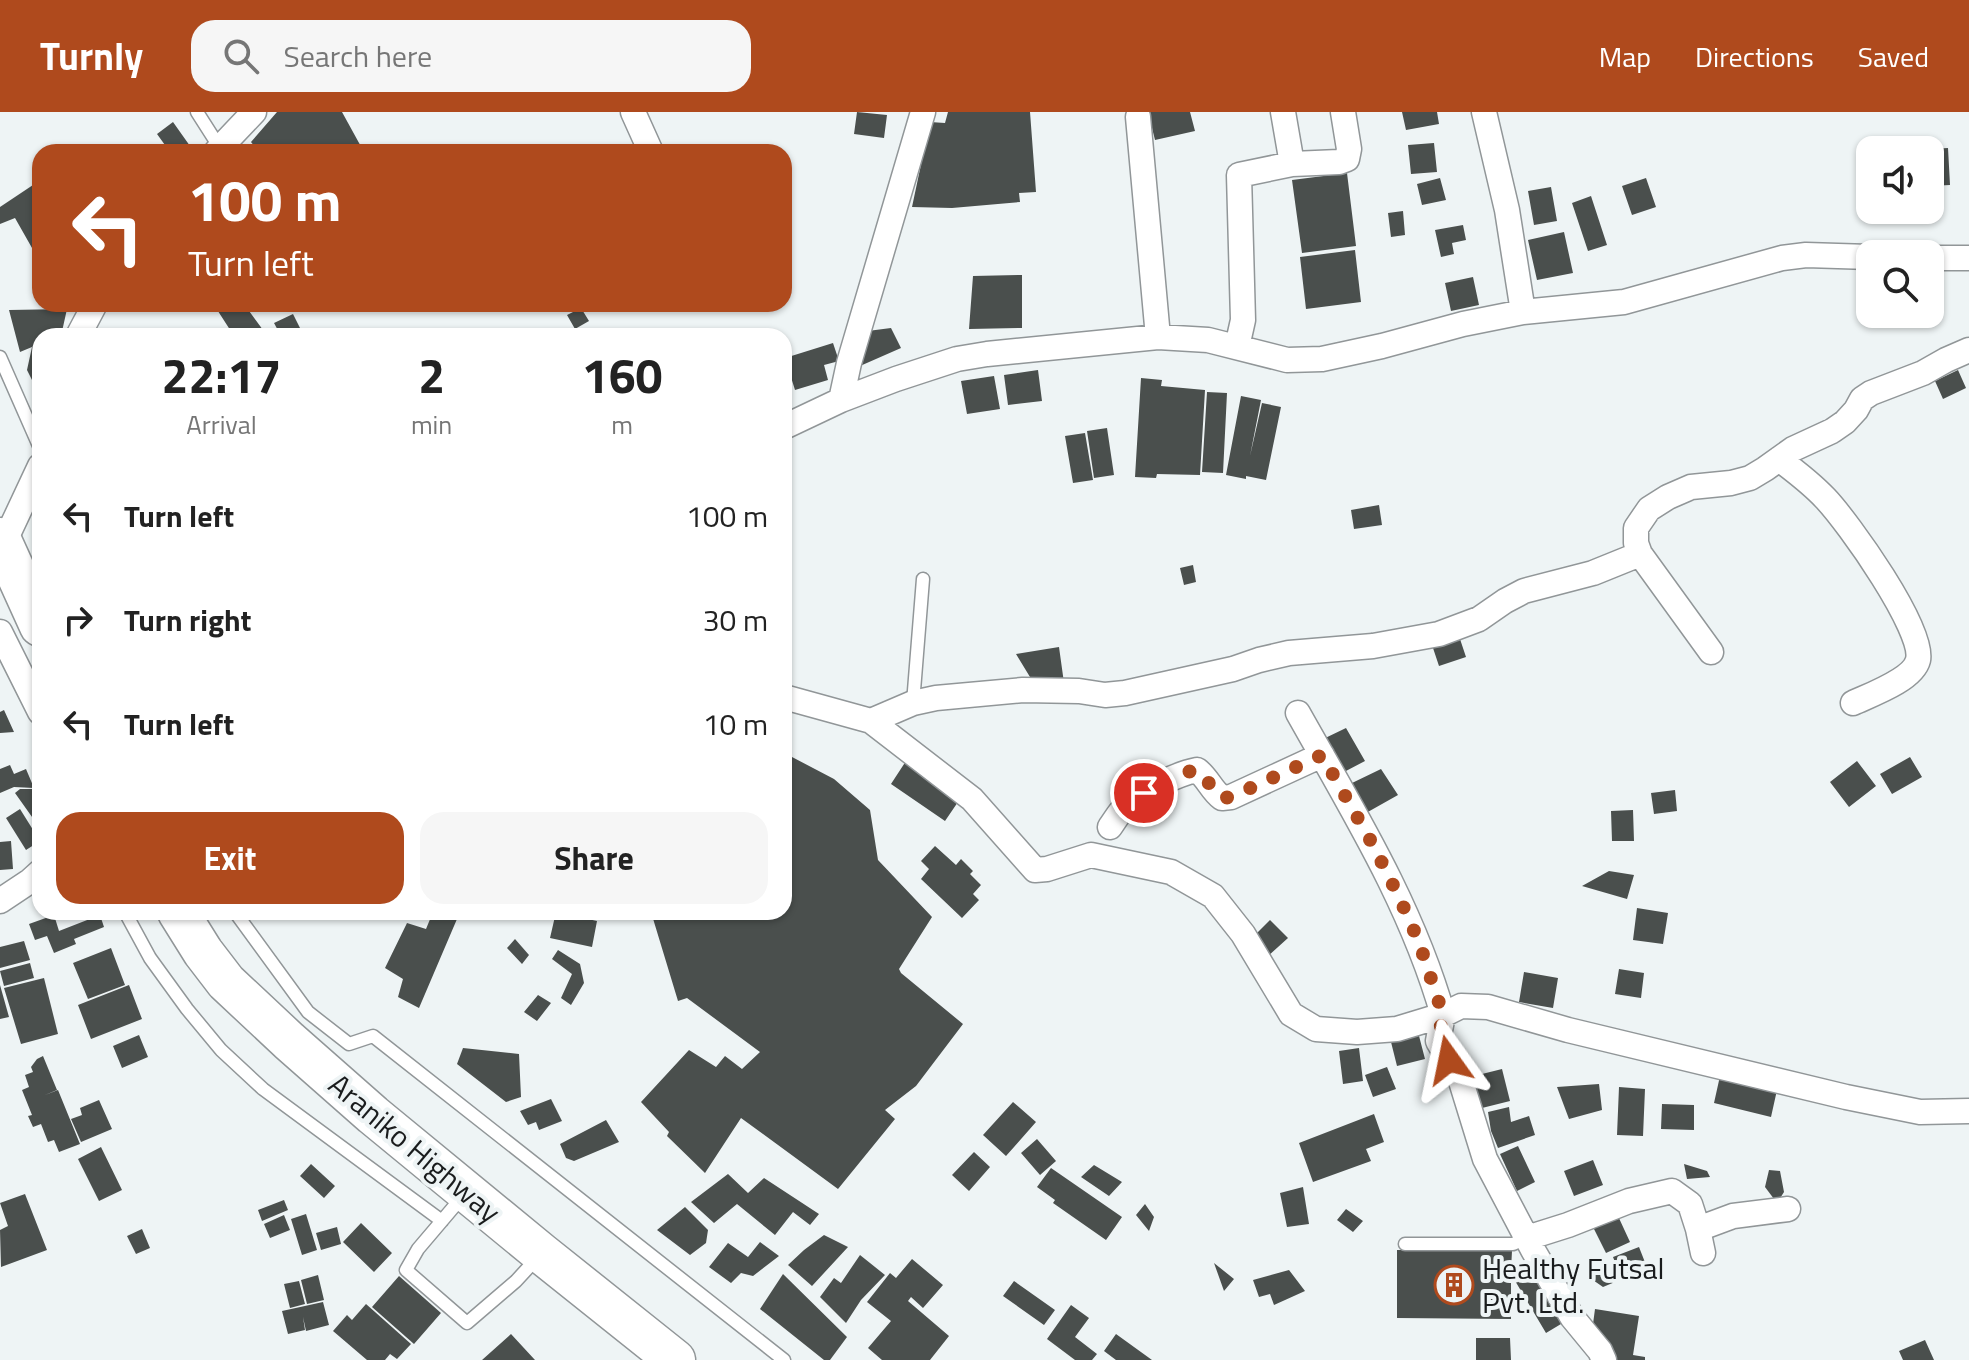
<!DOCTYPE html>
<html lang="en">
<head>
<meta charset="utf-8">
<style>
	body { margin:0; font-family:"Titillium Web",sans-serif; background:#f6f6f6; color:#222; height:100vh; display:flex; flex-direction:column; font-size:30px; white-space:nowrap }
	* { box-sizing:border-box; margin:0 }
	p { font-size:26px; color:#767676 }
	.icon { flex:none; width:44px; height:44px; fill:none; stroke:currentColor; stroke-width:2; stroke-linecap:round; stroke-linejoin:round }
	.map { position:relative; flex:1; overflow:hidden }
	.side { position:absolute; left:32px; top:216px; width:760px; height:592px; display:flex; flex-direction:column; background:#fff; border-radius:24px; box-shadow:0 2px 6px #0004 }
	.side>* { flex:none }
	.top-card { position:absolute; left:32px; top:32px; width:760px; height:168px; border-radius:24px; box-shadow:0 2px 6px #0004; background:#af4a1d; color:#fff; overflow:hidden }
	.controls { position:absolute; left:1856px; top:24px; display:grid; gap:16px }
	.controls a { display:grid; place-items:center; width:88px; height:88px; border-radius:16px; background:#fff; box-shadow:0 2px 6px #0004; font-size:40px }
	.pin { position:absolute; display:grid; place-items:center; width:68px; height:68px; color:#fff; margin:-34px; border:4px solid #fff; border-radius:50%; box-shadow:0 2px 8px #0007 }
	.me { position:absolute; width:88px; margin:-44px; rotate:348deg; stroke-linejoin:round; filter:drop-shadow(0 0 6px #0008) }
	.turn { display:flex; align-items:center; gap:28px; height:168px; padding:0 24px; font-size:36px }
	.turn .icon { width:104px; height:104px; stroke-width:2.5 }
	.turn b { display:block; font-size:56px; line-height:68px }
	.eta { display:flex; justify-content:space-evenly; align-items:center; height:136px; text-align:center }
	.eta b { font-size:48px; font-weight:700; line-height:56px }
	.button { display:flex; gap:16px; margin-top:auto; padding:16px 24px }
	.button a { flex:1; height:92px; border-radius:24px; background:#af4a1d; color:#fff; font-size:32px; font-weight:700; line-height:92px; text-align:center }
	.button a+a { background:#f6f6f6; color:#222 }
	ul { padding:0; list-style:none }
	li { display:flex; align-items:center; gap:24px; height:104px; padding:0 24px }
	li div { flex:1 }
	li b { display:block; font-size:30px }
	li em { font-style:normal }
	header { display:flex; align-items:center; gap:48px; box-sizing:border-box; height:112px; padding:0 40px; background:#af4a1d; color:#fff }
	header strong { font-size:38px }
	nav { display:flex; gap:44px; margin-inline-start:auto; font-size:28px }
	.search { width:560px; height:72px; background:#f6f6f6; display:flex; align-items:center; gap:20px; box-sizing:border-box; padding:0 28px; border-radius:24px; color:#767676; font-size:30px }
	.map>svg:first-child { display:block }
</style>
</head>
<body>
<header>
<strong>Turnly</strong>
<div class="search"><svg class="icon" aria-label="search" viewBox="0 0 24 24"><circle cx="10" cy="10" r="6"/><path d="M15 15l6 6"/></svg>Search here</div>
<nav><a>Map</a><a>Directions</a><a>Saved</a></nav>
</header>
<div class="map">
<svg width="1969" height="1248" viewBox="0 0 1969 1248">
	<rect width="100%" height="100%" fill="#eef4f5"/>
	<!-- building -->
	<path fill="#4a4f4d" d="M277 0H342L364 40H316L313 35 301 40H259L251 30Z
		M857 0 887 3 884 26 854 22Z
		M948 0H1030L1036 80 1019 81 1020 90 952 96 912 95 930 10 945 11Z
		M1148 0H1190L1195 19 1155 28Z
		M1402 0H1437L1439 12 1406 18Z
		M173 10 190 34 181 40H170L157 22Z
		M1434 31 1437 60 1411 62 1408 33Z
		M1948 36 1950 73 1930 74V37Z
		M1863 40H1870V77H1865Z
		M1347 61 1356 134 1302 141 1292 68Z
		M1440 66 1446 88 1422 93 1417 72Z
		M1646 66 1656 95 1632 103 1622 74Z
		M39 69 40 71V150L15 106 0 112V95Z
		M1551 75 1557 109 1534 113 1528 79Z
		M1591 84 1607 133 1588 139 1572 91Z
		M1403 99 1405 123 1391 125 1388 101Z
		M1463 113 1466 128 1452 131 1454 142 1441 145 1435 118Z
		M1564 120 1573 161 1537 168 1528 128Z
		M1355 138 1361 190 1306 197 1300 145Z
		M1022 163V216L969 217 973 164Z
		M1473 165 1479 193 1451 199 1445 171Z
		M222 192H244L263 218 254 224H234L216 196Z
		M581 196 589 209 575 217 567 203Z
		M67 197 61 224H40V284L27 258 32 235 20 240 9 198Z
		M293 202 304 224H281L274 211Z
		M891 216 901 236 860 254V220Z
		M833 231 839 249 824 253 828 268 795 278 785 246Z
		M1038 258 1042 289 1008 293 1004 263Z
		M1958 258 1966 276 1943 287 1935 269Z
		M994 264 1000 297 967 302 961 269Z
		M1141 266 1162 268 1161 274 1205 278 1200 363 1157 362 1156 366 1135 365Z
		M1207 280 1227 281 1223 361 1202 360Z
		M1241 284 1261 288 1250 344 1262 291 1281 295 1266 368 1246 364V367L1226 363Z
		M1107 316 1114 363 1094 366 1087 319Z
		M1085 321 1093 368 1073 371 1065 324Z
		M1379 393 1382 413 1354 417 1351 398Z
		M1193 453 1196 470 1184 473 1180 456Z
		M1459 524 1466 545 1439 554 1432 533Z
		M1059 535 1064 571 1030 565 1016 542Z
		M4 598 14 620 0 621V600Z
		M1346 616 1365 649 1344 660 1335 643 1329 647 1319 629Z
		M784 643 792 645 834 667 870 698 878 748 932 805 899 857 901 861 963 912 916 974 885 998 895 1007 838 1077 741 1006 705 1061 667 1024 669 1020 641 990 689 938 716 955 725 944 742 957 760 940 687 886 678 889 651 800H784Z
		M1910 645 1922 665 1892 682 1880 662Z
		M906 649 960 687 945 709 891 672Z
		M1857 649 1876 674 1849 695 1830 670Z
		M10 653 14 662 26 657 34 676 14 675 0 681V657Z
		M1381 657 1398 683 1366 701 1352 671Z
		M20 677H33L40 687V710L37 712 15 681Z
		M1675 678 1677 699 1654 702 1651 681Z
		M20 697 40 729 26 738 6 706Z
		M1633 698 1634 729H1612L1611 699Z
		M11 729 13 757 0 758V730Z
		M935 734 956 753 961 747 973 759 970 762 981 773 973 782 979 788 962 806 921 767 929 757 921 749Z
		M1609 759 1634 763 1627 787 1582 774Z
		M1637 796 1668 801 1663 832 1633 828Z
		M433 800H439L457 807 419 896 398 885 403 867 385 856 407 811 426 817Z
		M556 800 597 809 592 835 550 826Z
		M54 803 59 819 100 803 104 815 74 827 76 832 54 841 47 824 35 828 29 812Z
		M1270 808 1288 826 1267 845 1250 828Z
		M515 827 529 843 522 852 507 836Z
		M24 829 30 848 0 856V835Z
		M111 836 125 873 88 887 73 851Z
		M558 838 580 852 584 871 571 893 561 886 572 862 552 847Z
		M30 851 34 866 4 874 0 859Z
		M1619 857 1644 861 1641 886 1615 882Z
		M1524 860 1558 866 1553 896 1519 890Z
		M44 866 58 922 21 932 4 876Z
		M0 873 9 905 0 907Z
		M129 873 142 907 91 927 78 893Z
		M538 883 551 891 537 909 524 900Z
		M1418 920 1425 947 1397 954 1390 926Z
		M139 923 148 945 122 956 113 934Z
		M463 936 519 942 521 985 506 990 457 952Z
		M1359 936 1363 969 1343 972 1339 939Z
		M43 944 57 978 45 983 58 978 80 1032 59 1040 54 1028 48 1030 41 1012 33 1015 28 1004 32 1003 22 978 29 975 25 963 33 960 31 955 37 947Z
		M1387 955 1396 977 1373 985 1365 963Z
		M1502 957 1510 989 1478 997 1470 965Z
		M1720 964 1777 978 1771 1005 1714 991Z
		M1599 972 1602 998 1569 1007 1557 975Z
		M1619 975 1645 977 1643 1024 1617 1023Z
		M551 987 562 1009 539 1018 536 1010 528 1013 520 999Z
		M99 988 112 1017 81 1030 71 1007 82 1003 80 996Z
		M1013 990 1036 1010 1006 1044 983 1023Z
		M1662 992 1694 993V1018L1661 1017Z
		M1509 995 1511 1010 1529 1004 1535 1023 1498 1036 1491 1019 1488 1000Z
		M1374 1002 1384 1030 1366 1037 1371 1049 1313 1070 1299 1031Z
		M606 1008 619 1030 574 1049 566 1046 560 1032Z
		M1037 1027 1056 1049 1040 1063 1021 1041Z
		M1518 1034 1535 1070 1517 1079 1500 1042Z
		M101 1035 122 1078 99 1089 78 1047Z
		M974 1040 990 1055 969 1079 952 1063Z
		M1593 1048 1603 1073 1574 1084 1564 1059Z
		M311 1052 335 1074 324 1086 300 1064Z
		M1684 1052 1707 1059 1710 1065 1687 1067Z
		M1094 1053 1122 1070 1109 1084 1081 1065Z
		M1051 1056 1122 1105 1106 1128 1053 1091 1055 1088 1037 1075Z
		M1769 1058 1780 1059 1784 1080 1777 1091 1765 1075Z
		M728 1062 748 1081 764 1066 819 1102 810 1113 793 1100 775 1123 737 1092 714 1111 691 1090Z
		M1303 1075 1309 1112 1287 1115 1280 1081Z
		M25 1082 47 1138 1 1155 0 1118 8 1114 0 1091Z
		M284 1088 288 1098 262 1109 258 1098Z
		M1145 1092 1154 1105 1149 1119 1136 1103Z
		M685 1095 708 1118 706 1131 690 1143 657 1118Z
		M1346 1097 1363 1109 1353 1120 1337 1108Z
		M306 1102 317 1138 302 1143 291 1107Z
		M284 1103 290 1118 270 1126 264 1112Z
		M1618 1104 1630 1130 1606 1141 1593 1115Z
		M361 1111 392 1141 374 1160 343 1130Z
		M337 1115 341 1132 321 1138 316 1121Z
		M142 1117 150 1136 136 1142 127 1124Z
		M824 1123 848 1135 812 1174 788 1153 804 1138Z
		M760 1130 779 1144 753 1164 741 1161 731 1171 709 1155 728 1131 748 1145Z
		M1639 1135 1648 1158 1622 1168 1613 1145Z
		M1397 1138 1512 1139 1511 1158 1529 1147 1566 1209 1546 1221 1511 1162V1207L1397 1206Z
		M860 1143 885 1163 861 1188 846 1211 820 1185 834 1166 841 1171Z
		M912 1147 943 1173 923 1196 911 1185 908 1189 949 1224 930 1248H882L868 1236 891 1209 867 1190 890 1161 896 1166Z
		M1214 1151 1234 1167 1224 1179Z
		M1597 1152 1611 1161 1615 1170 1603 1175 1590 1166 1587 1155Z
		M1289 1158 1305 1179 1274 1193 1270 1182 1259 1185 1253 1168Z
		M783 1162 847 1225 830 1248H824L760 1197Z
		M318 1163 324 1188 307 1192 301 1168Z
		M399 1164 441 1201 414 1232 372 1195Z
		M299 1169 305 1192 290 1196 284 1172Z
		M1014 1169 1055 1198 1044 1213 1003 1184Z
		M323 1190 329 1213 306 1219 303 1205 305 1218 288 1222 282 1199Z
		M366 1192 411 1232 397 1247 390 1242 385 1248H367L333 1219 347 1203 352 1208Z
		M1071 1193 1089 1206 1075 1225 1097 1242 1092 1248H1075L1047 1227Z
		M1595 1197 1639 1204 1633 1243 1645 1245V1248H1606L1608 1230 1591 1227Z
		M511 1222 535 1248H482Z
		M1116 1222 1152 1248H1116L1104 1239Z
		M1476 1226H1510L1511 1248H1476Z
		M1925 1228 1934 1248H1903L1899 1239Z"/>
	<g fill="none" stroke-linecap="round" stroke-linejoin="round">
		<!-- service casing -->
		<g stroke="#919698" stroke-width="15">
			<path id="service" d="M197 0 220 36
				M0 245 40 336
				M913 591 923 467
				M125 800 150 846 187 897 221 938 263 977 442 1109
				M235 800 308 900 349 932 373 924 784 1248
				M463 1084 418 1137 406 1158 467 1211 516 1169 539 1144
				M1405 1132H1513L1527 1126"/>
		</g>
		<!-- minor casing -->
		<g stroke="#919698" stroke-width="27">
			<path id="minor" d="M633 0 651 40
				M1283 0 1292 52
				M1484 0 1507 98 1523 200
				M1138 5 1158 225
				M216 40 254 0
				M1930 146H1969
				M78 224 95 192
				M1237 235 1243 208 1239 63 1292 52 1339 50 1347 47 1349 37 1343 0
				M841 288 849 251 923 0
				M784 315 841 288 896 267 957 247 987 242 1158 225 1208 228 1287 248 1322 247 1382 234 1463 212 1523 200 1624 190 1782 146 1806 143 1870 145
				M1779 347C1795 359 1811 371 1825 386 1848 410 1925 518 1918 548 1913 568 1870 583 1853 591
				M0 435 3 433 40 354
				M0 520 40 600
				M1711 540 1640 442 1636 431V416L1649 397 1668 385 1691 375 1731 371 1750 366 1765 357 1793 337 1832 319 1845 310 1856 298 1862 287 1871 281 1923 261 1946 248 1969 238
				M784 585 871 609 972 687 1035 758 1047 757 1091 743 1171 760 1213 784 1243 822 1291 902 1316 917 1357 920 1397 917 1443 903C1412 794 1353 699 1298 601
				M871 609 913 591 936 586 1023 578 1079 579 1105 583 1125 581 1233 557 1259 548 1289 541 1373 534 1439 522 1479 507 1505 489 1524 479 1593 461 1640 442
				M1110 715C1115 708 1120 699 1126 694 1141 679 1177 662 1197 658 1208 666 1211 678 1222 686L1231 685 1322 643
				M0 789 30 769 40 760
				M1698 1117 1703 1141
				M1527 1126 1568 1113 1629 1089 1672 1079 1690 1092 1698 1117 1733 1104 1788 1097
				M1604 1248 1600 1239 1572 1205 1533 1138 1485 1047 1460 966 1438 929 1443 903 1461 894 1488 895 1568 918 1846 985 1920 1000 1969 999"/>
		</g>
		<!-- trunk casing -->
		<g stroke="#919698" stroke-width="43">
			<path id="trunk" d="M0 426 40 514
				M178 800 203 840 226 870 289 929 373 1003 541 1141 675 1248"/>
		</g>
		<!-- service -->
		<use href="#service" stroke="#fff" stroke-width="12"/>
		<!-- minor -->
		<use href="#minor" stroke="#fff" stroke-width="24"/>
		<!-- trunk -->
		<use href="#trunk" stroke="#fff" stroke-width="40"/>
	</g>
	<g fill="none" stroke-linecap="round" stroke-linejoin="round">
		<!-- route -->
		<path stroke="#af4a1d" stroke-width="14" stroke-dasharray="0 25.2" d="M1144 681 1187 660 1197 658C1208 666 1211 678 1222 686L1231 685 1322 643 1373 733 1399 785 1419 830 1443 903 1438 929 1449 948"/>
	</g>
	<!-- icons -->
	<defs>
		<g id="building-ring" transform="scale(2)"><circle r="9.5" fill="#eef4f5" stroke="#af4a1d" stroke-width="1.5"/><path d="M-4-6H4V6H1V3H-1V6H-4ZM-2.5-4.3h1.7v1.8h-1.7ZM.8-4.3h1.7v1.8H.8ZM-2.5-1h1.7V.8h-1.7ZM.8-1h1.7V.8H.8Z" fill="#af4a1d"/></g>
	</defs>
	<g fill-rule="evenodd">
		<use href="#building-ring" x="1454" y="1173"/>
	</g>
	<g text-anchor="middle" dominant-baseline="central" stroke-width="8" stroke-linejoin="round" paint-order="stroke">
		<!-- street labels -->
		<g font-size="30" fill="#1a1c1d" stroke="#eef4f5">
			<text transform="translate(415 1036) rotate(40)">Araniko Highway</text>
		</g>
		<!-- poi labels -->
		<g font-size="30" fill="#1a1c1d" stroke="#eef4f5" text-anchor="start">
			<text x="1482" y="1156">Healthy Futsal<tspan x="1482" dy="34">Pvt. Ltd.</tspan></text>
		</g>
	</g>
</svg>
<div class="controls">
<a><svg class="icon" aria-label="sound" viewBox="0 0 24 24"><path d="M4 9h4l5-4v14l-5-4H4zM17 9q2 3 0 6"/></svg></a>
<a><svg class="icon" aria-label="search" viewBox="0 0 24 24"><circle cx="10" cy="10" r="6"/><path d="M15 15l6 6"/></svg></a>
</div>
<div class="pin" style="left:1144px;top:681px;background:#d93025"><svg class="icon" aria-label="arrive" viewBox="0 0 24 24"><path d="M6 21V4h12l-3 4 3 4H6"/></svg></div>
<svg class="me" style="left:1449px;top:948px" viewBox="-20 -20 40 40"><path d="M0-17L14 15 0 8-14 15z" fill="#af4a1d" stroke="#fff" stroke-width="4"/></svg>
<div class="top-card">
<div class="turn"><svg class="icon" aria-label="left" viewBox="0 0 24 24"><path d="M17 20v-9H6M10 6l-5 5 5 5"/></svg><div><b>100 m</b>Turn left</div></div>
</div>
<section class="side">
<div class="eta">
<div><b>22:17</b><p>Arrival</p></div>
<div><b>2</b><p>min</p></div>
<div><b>160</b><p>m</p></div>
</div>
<ul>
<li><svg class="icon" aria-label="left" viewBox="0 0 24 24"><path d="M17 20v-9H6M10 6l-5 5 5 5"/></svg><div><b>Turn left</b></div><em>100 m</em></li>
<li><svg class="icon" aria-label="right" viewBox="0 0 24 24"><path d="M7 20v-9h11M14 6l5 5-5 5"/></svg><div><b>Turn right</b></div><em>30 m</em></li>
<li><svg class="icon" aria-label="left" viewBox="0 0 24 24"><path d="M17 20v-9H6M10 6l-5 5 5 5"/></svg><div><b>Turn left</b></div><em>10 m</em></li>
</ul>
<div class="button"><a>Exit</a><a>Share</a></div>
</section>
</div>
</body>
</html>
